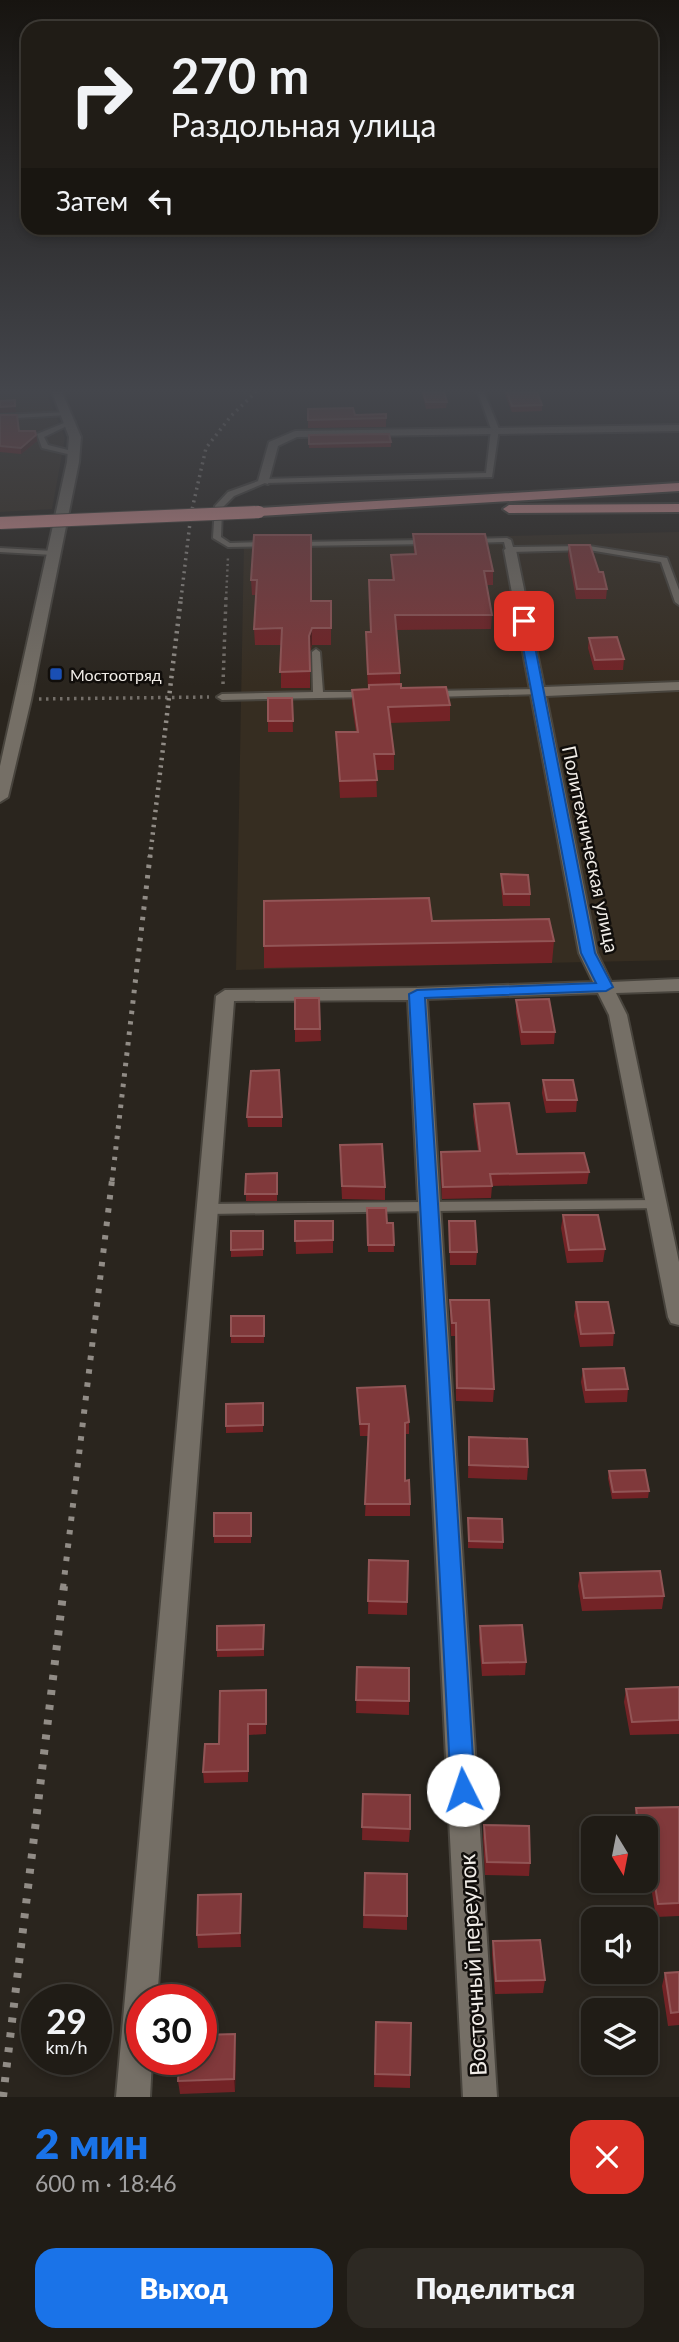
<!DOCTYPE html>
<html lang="ru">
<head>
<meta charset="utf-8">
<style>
	body { margin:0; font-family:Lato,sans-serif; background:#2d2923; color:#f1f3f6; height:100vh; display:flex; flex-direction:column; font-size:26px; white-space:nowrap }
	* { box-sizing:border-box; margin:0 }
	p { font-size:23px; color:#a2a1a1 }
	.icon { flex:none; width:38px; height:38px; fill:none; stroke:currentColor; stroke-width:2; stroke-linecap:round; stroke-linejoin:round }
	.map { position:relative; height:2097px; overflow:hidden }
	.sheet { display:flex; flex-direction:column; background:#201c16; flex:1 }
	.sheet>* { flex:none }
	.guide { position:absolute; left:21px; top:21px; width:637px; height:214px; border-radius:21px; box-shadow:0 4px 10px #0003,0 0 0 2px #3d3a35; background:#201c16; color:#f1f3f6; overflow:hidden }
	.needle { width:46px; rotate:170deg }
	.controls { position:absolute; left:581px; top:1816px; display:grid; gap:14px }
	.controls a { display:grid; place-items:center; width:77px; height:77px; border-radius:14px; background:#201c16; box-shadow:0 4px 10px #0003,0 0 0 2px #3d3a35; font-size:35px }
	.speed { position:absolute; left:21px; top:1984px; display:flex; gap:14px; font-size:35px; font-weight:700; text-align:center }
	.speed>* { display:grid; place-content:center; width:91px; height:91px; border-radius:50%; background:#201c16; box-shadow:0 4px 10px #0003,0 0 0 2px #3d3a35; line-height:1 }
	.speed small { font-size:18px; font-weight:400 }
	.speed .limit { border:10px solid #d22; background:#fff; color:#111 }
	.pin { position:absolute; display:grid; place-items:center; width:60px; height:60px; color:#fff; margin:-30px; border-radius:14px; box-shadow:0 4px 10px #0006 }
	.me { position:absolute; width:77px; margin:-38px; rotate:356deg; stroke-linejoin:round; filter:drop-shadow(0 0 5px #0008) }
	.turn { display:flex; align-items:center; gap:24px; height:147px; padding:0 35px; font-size:32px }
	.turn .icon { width:91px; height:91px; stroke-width:2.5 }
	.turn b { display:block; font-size:49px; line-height:60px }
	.then { display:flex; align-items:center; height:66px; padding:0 35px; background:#0003; gap:14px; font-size:26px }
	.round { display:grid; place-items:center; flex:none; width:74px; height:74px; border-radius:21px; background:#2d2923 }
	.headline { display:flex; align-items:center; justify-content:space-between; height:119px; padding:0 35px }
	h1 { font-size:42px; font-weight:800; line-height:52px; color:#1a73e8 }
	.primary-button { display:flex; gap:14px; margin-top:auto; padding:14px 35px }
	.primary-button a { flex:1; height:80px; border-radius:21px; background:#1a73e8; color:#fff; font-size:28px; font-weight:800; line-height:80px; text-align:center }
	.primary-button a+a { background:#2d2923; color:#f1f3f6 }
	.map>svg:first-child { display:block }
</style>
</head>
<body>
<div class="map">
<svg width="679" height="2097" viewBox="0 0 679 2097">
	<rect width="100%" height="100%" fill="#2a251e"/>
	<!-- built -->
	<path fill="#362d21" d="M0 392H46L65 438 52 509 0 512Z
		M679 532V960L236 970 244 542Z"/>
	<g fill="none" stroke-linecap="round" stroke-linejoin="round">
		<!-- service casing -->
		<g stroke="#48443d" stroke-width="4">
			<path id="service" d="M478 392H484L499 429 492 477 265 483 234 496 222 508 221 537 230 543 270 542 274 544 273 546 228 547 213 538 215 506 228 492 264 479 486 473 491 429Z
				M69 412 70 413 67 415 0 419V415Z
				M69 421 75 422 44 437 48 445 76 452V456L42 448 37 434Z
				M507 538 511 540 513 547 589 546 667 558 679 590V605L675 602 661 562 589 550 510 552 506 550 504 542 470 543 466 541 470 539Z
				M428 540H431V544L296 546 292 544 296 542Z
				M0 548 53 551 57 553 53 555 0 552Z
				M316 649 320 652 323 692H370L375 695 373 697 222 700 217 697 222 694 313 692 312 652Z
				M538 689 543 692 541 694 433 697 428 694 433 691Z
				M657 1200 662 1202 664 1205 662 1208 207 1214 202 1212 200 1209 202 1206 207 1204Z"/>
		</g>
		<!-- minor casing -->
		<g stroke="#48443d" stroke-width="4">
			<path id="minor" d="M679 425V431L297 437 278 446 268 484 258 481 269 442 295 431Z
				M510 546 516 550 544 687 679 682V690L546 696 597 953 611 982 679 979V991L616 993 627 1015 679 1262V1325L671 1323 668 1317 609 1015 598 993 427 999 497 2097H463L408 1000 234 1001 157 2000H142V2060H152L150 2097H116L216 996 225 990 417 988 593 982 579 953 504 550Z"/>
		</g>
		<!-- tertiary casing -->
		<g stroke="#48443d" stroke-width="4">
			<path id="tertiary" d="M52 392H62L81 437 79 462 31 700 8 797 0 802V766L67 462 69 437Z"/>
		</g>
		<!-- trunk casing -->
		<g stroke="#48443d" stroke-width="4">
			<path id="trunk" d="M679 483V491L259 516 253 512 259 508Z
				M679 504V512L509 513 503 509 509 505Z"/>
		</g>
		<!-- path-far1 -->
		<path stroke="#746f69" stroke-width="2.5" stroke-dasharray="2 3.5" stroke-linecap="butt" d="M226 599 228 557"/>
		<!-- path -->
		<path stroke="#746f69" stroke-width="3.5" stroke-dasharray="2.5 4.5" stroke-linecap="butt" d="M223 684 226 597
			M39 699 209 697"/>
		<!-- service -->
		<use href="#service" fill="#756f66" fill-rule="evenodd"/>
		<!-- minor -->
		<use href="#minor" fill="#756f66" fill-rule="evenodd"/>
		<!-- tertiary -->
		<use href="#tertiary" fill="#756f66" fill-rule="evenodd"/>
		<!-- trunk -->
		<use href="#trunk" fill="#d89392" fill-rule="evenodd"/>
		<!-- rail-far4 -->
		<path stroke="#918c86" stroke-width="3.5" stroke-dasharray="2 4.5" stroke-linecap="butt" d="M181 599 191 514 206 448 231 416 256 392"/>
		<!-- rail-far3 -->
		<path stroke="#918c86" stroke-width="4.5" stroke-dasharray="2.5 5" stroke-linecap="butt" d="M150 857 181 597"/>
		<!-- rail-far2 -->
		<path stroke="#918c86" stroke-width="5" stroke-dasharray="3.5 7" stroke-linecap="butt" d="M112 1181 150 856"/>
		<!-- rail-far1 -->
		<path stroke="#918c86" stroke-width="6" stroke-dasharray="4.5 9" stroke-linecap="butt" d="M63 1588 112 1180"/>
		<!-- rail -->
		<path stroke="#918c86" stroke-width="8" stroke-dasharray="5 10" stroke-linecap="butt" d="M3 2097 64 1586"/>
		<!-- trunk-bridge casing -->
		<g stroke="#48443d" stroke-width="14" stroke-linecap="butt">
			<path id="trunk-bridge" d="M0 523 259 512"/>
		</g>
		<!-- trunk-bridge -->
		<use href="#trunk-bridge" stroke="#d89392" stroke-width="12"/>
	</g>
	<!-- wall -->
	<path fill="#732326" d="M422 392H444L447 402 446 408 426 409Z
		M504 392H537L542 405V411L512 412Z
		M308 409 386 418V427L308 428Z
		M0 415 19 431 36 435 37 441 21 454 0 452Z
		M309 435 391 442V447L309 448Z
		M413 534 493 571V585H487L492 615 491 629 396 630 400 673V684L401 688 450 705V721L390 723 394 754V770H376L377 797 340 798 336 732H356L352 705V690L368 689 366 647V632H370L369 580H392L391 555 414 554Z
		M254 535 311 601H331V645H312L310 651V688H281V645H255L254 629 256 595H252L251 580Z
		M569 545 599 572 607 589 606 599H576L568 555Z
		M589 638 624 659 623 670H594L588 648Z
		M292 698 293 732H268V721Z
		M501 874 530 894V906H503L501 886Z
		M554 941 552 963 264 968V946Z
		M295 998H319L321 1041 295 1042Z
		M516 1000 555 1032 554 1044 521 1045 516 1012Z
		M543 1080 577 1100 576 1112 546 1113 542 1093Z
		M474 1104 517 1154 589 1172 587 1184 492 1186 491 1198 442 1199 440 1164 441 1152 478 1151 473 1116Z
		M247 1117H282V1127H248Z
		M340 1158 385 1187V1200L342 1199Z
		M277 1173V1201H246V1174Z
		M367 1208 387 1223H393L394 1252H368Z
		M563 1215 605 1249 603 1262 567 1263 561 1228Z
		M295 1221H333V1253L296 1254Z
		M449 1221 477 1252 476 1265H450Z
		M263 1231V1256L231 1257V1250Z
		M450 1300 494 1389 493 1402 456 1401 455 1336H451L450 1314Z
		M576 1302 614 1333 613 1346 580 1347 574 1316Z
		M264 1316V1343H231V1336Z
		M583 1369 628 1389 627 1402 585 1403 581 1382Z
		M357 1388 409 1422V1434H405V1481L410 1504V1516H365L369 1436H360Z
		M263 1403V1432L226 1433V1426Z
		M469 1437 528 1467 527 1480 468 1478Z
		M609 1471 649 1491 648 1498 612 1499 608 1478Z
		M251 1513V1543H214V1536Z
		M468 1518 503 1542V1549L468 1548Z
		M369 1560 408 1561 407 1615 368 1614Z
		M580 1573 664 1596 662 1609 582 1611 578 1586Z
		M264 1625V1656L217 1657V1650Z
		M480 1626 526 1662 525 1675 482 1676 479 1639Z
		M357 1667 409 1701V1715L356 1713Z
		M679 1687V1734L630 1735 624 1702 626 1689Z
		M266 1690V1734L249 1735 248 1782 204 1783 203 1772Z
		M363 1794 410 1829 409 1842 362 1840Z
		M679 1807V1916L656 1917 646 1857V1829H635L634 1822 636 1808Z
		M484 1825 530 1863 529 1876 485 1875 483 1838Z
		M365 1873 407 1916V1930L363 1928Z
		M241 1894V1947L198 1948 197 1935Z
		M493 1941 545 1980 543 1993 495 1994 492 1954Z
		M679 1972V2025L668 2026 662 1986 665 1973Z
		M376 2022 410 2075V2088L374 2087Z
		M236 2047 235 2092 180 2094 178 2081Z"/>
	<!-- shaded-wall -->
	<path fill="#501b1a" d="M15 406 16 412 0 413V407Z
		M36 435 37 441 21 454V448Z
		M312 628V645L309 652V636Z
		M241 1894V1947L240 1933Z
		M235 2034 236 2047 235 2092 234 2079Z"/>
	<!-- building -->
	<path fill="#80393b" stroke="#925556" stroke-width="2" d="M423 392H444L447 402H426Z
		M507 392H537L542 405 512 406Z
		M15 400V406L0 407V401Z
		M353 408 355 415 386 414V418L308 420V409Z
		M0 415H17L19 431H35L36 435 21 448 0 446Z
		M389 434 391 442 309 444V435Z
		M413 534H485L493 571H484L492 615H395L400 673 368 674 366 632H371L369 580H394L391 555 416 554Z
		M254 535H311V601H331V628H312L309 636 310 671 280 672 282 628 254 629 257 580H251Z
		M569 545H590L599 572H603L607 589H577Z
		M617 637 624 659 595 660 589 638Z
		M401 684V688L446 687 450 705 388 707 394 754H374L377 780 340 781 336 732H358L352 690 369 689V685Z
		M268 698H292L293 721H268Z
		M501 874 528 875 530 894H504Z
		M429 898 432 921 549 919 554 941 264 946V901Z
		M295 998H319L320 1029H295Z
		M549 999 555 1032H522L516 1000Z
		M279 1070 282 1117H247L251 1071Z
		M543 1080H573L577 1100H547Z
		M509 1103 517 1154 584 1153 589 1172 490 1174 492 1186 443 1187 441 1152 480 1151 474 1104Z
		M382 1144 385 1187 342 1186 340 1145Z
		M277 1173V1194H245L246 1174Z
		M367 1208H386L387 1223H393L394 1245H368Z
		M563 1215H598L605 1249 569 1250Z
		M295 1221H333V1240L295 1241Z
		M449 1221H475L477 1252H450Z
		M231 1231H263V1249L231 1250Z
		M450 1300H489L494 1389 457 1388 456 1323H452Z
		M576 1302H608L614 1333 581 1334Z
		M231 1316H264V1336H231Z
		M624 1368 628 1389 586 1390 583 1369Z
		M405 1386 409 1422 405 1423V1481L409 1480 410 1504H365L369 1424H360L357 1388Z
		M263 1403V1425L226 1426V1404Z
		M469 1437 527 1439 528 1467 469 1465Z
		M645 1470 649 1491 613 1492 609 1471Z
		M214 1513H251V1536H214Z
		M468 1518 502 1519 503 1542 469 1541Z
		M369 1560 408 1561 407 1602 368 1601Z
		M660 1571 664 1596 584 1598 580 1573Z
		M264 1625 263 1649 217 1650V1626Z
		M522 1625 526 1662 483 1663 480 1626Z
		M357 1667 409 1668V1701L356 1700Z
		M679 1687V1720L632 1722 626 1689Z
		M266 1690V1724H248V1771L203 1772 205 1744H219L220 1691Z
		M363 1794 410 1795V1829L362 1827Z
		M679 1807V1903L658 1904 648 1843H646V1829H639L636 1808Z
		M484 1825 529 1826 530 1863 487 1862Z
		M365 1873 407 1874V1916L364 1915Z
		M241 1894 240 1933 197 1935 198 1895Z
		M540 1940 545 1980 496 1981 493 1941Z
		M679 1972V2012L671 2013 665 1973Z
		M376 2022 411 2023 410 2075 375 2074Z
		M235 2034 234 2079 178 2081 179 2060H201V2035Z"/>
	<!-- sky -->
	<linearGradient id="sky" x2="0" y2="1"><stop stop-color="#171410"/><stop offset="0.57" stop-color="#44464c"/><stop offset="1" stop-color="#44464c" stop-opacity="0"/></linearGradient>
	<rect width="679" height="686" fill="url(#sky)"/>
	<!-- route -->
	<path fill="#1a73e8" stroke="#114b97" stroke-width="2" d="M524 618 530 621 595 953 613 987 606 991 425 998 475 1790 471 1798 463 1801 454 1798 451 1790 409 994 417 990 596 983 581 953 518 621Z"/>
	<!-- markers -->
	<rect fill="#1a4fb4" stroke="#110e0b" stroke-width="2.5" x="49" y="667" width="14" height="14" rx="3.5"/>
	<g text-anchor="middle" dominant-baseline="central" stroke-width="5" stroke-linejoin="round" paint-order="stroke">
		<!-- far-poi labels -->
		<g font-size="16" fill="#f1ede8" stroke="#110e0b" text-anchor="start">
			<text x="70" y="674">Мостоотряд</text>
		</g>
		<!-- street labels -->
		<g font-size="19" fill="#f1ede8" stroke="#110e0b">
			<text transform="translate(591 849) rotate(78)">Политехническая улица</text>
		</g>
		<!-- near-street labels -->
		<g font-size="23" fill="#f1ede8" stroke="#110e0b">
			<text transform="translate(472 1965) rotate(-93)">Восточный переулок</text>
		</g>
	</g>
</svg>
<div class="controls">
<a><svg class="needle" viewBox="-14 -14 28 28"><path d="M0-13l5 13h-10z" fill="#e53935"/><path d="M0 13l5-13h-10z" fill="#a2a1a1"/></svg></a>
<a><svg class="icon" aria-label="sound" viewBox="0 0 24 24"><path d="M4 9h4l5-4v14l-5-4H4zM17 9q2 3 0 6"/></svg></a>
<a><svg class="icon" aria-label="layers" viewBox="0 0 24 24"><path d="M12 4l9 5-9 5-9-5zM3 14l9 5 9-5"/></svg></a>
</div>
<div class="speed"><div>29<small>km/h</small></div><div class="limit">30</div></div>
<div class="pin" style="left:524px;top:621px;background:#d93025"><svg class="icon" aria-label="arrive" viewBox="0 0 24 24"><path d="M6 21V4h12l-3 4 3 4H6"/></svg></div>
<svg class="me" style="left:463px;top:1790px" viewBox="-20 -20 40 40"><circle r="19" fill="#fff"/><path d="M0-13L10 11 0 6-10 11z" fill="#1a73e8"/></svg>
<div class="guide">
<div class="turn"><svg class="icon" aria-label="right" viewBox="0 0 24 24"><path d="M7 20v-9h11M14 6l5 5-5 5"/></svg><div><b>270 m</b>Раздольная улица</div></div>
<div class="then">Затем<svg class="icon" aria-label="left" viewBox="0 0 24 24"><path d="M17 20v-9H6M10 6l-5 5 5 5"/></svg></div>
</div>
</div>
<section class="sheet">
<div class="headline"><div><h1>2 мин</h1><p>600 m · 18:46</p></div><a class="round" style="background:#d93025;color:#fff"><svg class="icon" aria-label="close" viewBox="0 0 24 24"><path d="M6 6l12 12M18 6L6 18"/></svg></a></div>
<div class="primary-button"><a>Выход</a><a>Поделиться</a></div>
</section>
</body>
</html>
